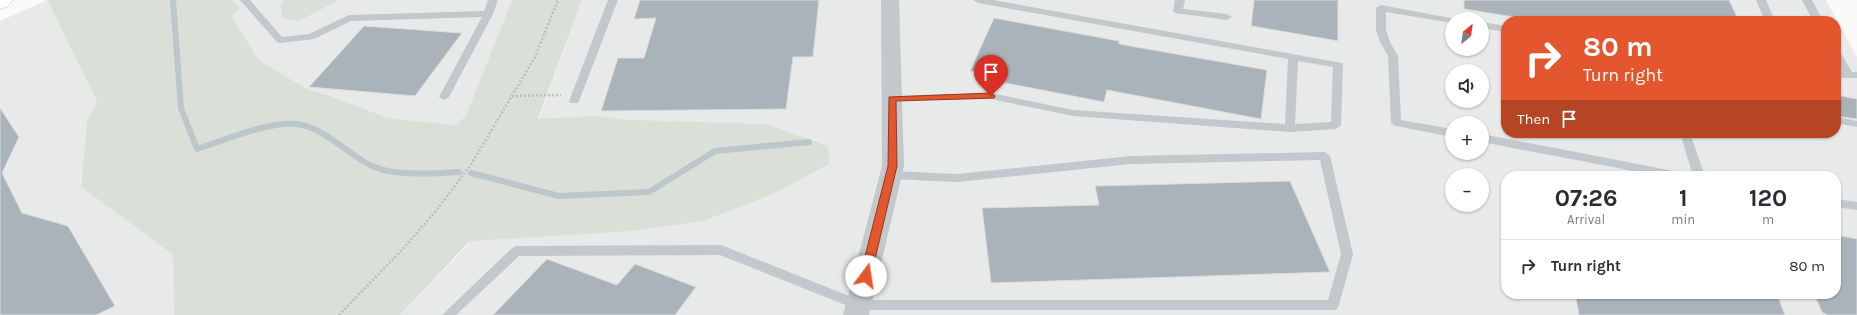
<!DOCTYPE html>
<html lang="en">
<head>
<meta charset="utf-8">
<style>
	body { margin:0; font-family:Karla,sans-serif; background:#f7f7f7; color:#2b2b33; height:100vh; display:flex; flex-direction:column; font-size:15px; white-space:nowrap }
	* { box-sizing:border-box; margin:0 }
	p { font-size:13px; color:#7c7c81 }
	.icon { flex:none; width:22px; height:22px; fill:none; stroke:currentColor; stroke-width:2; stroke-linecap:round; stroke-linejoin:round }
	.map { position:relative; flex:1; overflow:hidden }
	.panel { position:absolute; left:1501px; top:171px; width:340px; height:128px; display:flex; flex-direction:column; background:#fff; border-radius:16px; box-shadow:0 1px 3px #0004 }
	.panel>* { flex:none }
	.top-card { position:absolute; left:1501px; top:16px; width:340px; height:122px; border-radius:16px; box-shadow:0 1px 3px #0004; background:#e4572e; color:#fff; overflow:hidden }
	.needle { width:26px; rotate:29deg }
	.tools { position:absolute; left:1445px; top:12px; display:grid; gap:8px }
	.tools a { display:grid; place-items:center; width:44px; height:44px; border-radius:50%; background:#fff; box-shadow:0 1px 3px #0004; font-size:20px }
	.pin { position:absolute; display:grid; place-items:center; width:34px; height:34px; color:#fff; margin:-41px -17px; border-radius:50% 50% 50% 0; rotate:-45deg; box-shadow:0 0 4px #0007 }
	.pin .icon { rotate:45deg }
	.me { position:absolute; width:44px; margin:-22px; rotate:14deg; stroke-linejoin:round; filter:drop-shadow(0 0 3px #0008) }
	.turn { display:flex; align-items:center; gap:14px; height:84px; padding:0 16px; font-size:18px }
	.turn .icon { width:52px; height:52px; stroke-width:2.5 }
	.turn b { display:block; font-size:28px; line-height:34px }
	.then { display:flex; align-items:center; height:38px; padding:0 16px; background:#0003; gap:8px; font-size:15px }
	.eta { display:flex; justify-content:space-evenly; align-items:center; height:68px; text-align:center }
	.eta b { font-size:24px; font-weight:700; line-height:28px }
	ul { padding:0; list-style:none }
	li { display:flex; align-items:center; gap:12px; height:52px; padding:0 16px; border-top:1px solid #e1e1e2 }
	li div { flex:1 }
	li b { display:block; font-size:15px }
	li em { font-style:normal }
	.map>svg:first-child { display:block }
</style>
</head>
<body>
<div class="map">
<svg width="1857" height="315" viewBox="0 0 1857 315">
	<rect width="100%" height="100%" fill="#fafaf8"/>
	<!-- built -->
	<path fill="#e8e9e9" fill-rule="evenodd" d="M47 0 97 101 87 120 81 187 173 255 174 315H0V21Z
		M232 0H512L466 115 456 125 388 118 339 99 305 88 259 60 232 17 240 8Z
		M582 0H1826L1857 57V315H400L467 246 540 116ZM1452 19H1482V49H1452ZM1506 21H1836V133H1506ZM1452 71H1482V101H1452ZM1452 123H1482V153H1452ZM1452 175H1482V205H1452ZM1506 176H1836V294H1506Z"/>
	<!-- green -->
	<path fill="#dadfd7" d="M47 0H232L240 8 232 17 259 60 305 88 339 99 388 118 456 125 466 115 512 0H582L538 119 593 116 632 120 766 124 828 146 829 164 773 194 703 221 631 231 470 241 400 315H174L173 255 81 187 87 120 97 101Z
		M285 0H339L299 21 282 18 281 5Z"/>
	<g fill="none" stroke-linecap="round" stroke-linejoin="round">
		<!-- stream -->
		<path stroke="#bbc7cb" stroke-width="6" d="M173 0 181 108 197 149C225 140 269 121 297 124 320 126 347 152 366 163 392 178 430 173 459 172
			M471 173 559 196 649 192 715 151 809 142"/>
	</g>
	<!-- building -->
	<path fill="#aab3b9" stroke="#dcdcda" d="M640 0H819L813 57H793L786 109 601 111 618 58H644L656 18 634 19Z
		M1254 0H1338V41L1251 26Z
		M1464 0H1729L1739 21H1538L1464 9Z
		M994 18 1119 41V44L1267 70 1261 119 1107 90 1104 102 1005 83 1007 78 970 71Z
		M364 26 462 33 415 96 309 87Z
		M1836 95 1857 99V119L1836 116Z
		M0 108 19 137 2 173 22 213 68 226 115 306 96 315H0Z
		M1290 181 1330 272 991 283 982 208 1099 205 1095 186Z
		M1836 235 1857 239V315H1827L1822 312 1814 294H1836Z
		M547 259 617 285 635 264 696 287 675 315H493Z
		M1575 294H1777L1785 315H1579Z"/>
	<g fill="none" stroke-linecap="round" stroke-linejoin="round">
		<!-- secondary casing -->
		<g stroke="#b3babf" stroke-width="1">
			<path id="secondary" d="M0 0H14L7 7 0 9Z"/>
		</g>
		<!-- path -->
		<path stroke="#bbbfc2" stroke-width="2.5" stroke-dasharray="2 2" stroke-linecap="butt" d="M512 96 561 95
			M339 315 400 252 435 212 472 163 535 57 558 0"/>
		<!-- service -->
		<path fill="#c3c8cc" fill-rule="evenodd" d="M240 0H250L282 37 309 34 349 15 484 11 488 0H498L493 14 449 97 444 100 439 97 482 17 351 21 314 39 280 43 277 42Z
			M608 0H618L579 101 578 103H570L569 101Z
			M973 0H993L1342 63 1343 65 1341 125 1336 129 1290 132 1073 116 991 99 888 101 887 99 892 96 991 93 1073 110 1285 124 1288 59 978 3ZM1298 61 1333 67 1331 122 1295 124Z
			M1175 0H1185L1183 9 1227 14 1232 17 1227 20 1175 13 1173 11Z
			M1756 0H1766L1775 21H1765Z
			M1802 0H1812L1823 21H1813Z
			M1381 5 1456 19H1452V23L1386 12V30L1390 42 1398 56 1401 120 1452 129V137L1396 126 1391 123 1388 56 1380 42 1376 30V8Z
			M1482 22 1506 26V32L1482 28Z
			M1836 49 1839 50 1852 72H1857V78H1836V72H1842L1836 61Z
			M1836 117 1857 121V127L1836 123Z
			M1680 133H1690L1705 176H1693Z
			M1482 134 1679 172 1685 176H1659L1482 142Z
			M1325 152 1330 156 1353 254 1339 305 1337 309 1333 310H858L720 255 519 256 456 315H442L512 248 516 246 721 245 859 300H1328L1341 254 1320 160 1131 164 957 182 891 179 885 175 891 171 957 174 1131 156Z
			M1836 199 1857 202V210L1836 207Z"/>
		<!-- minor -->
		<path fill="#c3c8cc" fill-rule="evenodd" d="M881 0H899L904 166 869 315H843L882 166Z"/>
		<!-- secondary -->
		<use href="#secondary" fill="#fff" fill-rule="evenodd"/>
	</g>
	<!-- route -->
	<path fill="#e4572e" stroke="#94391e" d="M991 93 995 96 994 98 896 101 897 166 871 276 869 279H862L860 276 888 166 889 97Z"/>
</svg>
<div class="tools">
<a><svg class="needle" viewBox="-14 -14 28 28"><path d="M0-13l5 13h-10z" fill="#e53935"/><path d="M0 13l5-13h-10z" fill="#7c7c81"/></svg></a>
<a><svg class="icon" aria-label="sound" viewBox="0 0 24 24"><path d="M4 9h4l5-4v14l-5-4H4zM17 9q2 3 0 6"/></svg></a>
<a>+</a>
<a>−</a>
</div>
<div class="pin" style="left:991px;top:96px;background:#d93025"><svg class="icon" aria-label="arrive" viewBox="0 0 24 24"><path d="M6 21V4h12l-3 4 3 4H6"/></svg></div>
<svg class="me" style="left:866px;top:276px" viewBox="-20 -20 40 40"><circle r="19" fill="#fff"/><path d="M0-13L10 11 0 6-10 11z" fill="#e4572e"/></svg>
<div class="top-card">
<div class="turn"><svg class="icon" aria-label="right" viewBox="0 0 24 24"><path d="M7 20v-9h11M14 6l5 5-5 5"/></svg><div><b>80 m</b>Turn right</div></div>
<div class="then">Then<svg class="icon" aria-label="arrive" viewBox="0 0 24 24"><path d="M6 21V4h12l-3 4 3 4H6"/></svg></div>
</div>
<section class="panel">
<div class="eta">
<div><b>07:26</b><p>Arrival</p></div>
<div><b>1</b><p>min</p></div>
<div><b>120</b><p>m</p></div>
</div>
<ul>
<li><svg class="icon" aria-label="right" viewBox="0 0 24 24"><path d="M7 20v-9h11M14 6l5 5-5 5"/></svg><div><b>Turn right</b></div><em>80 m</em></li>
</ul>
</section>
</div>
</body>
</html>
